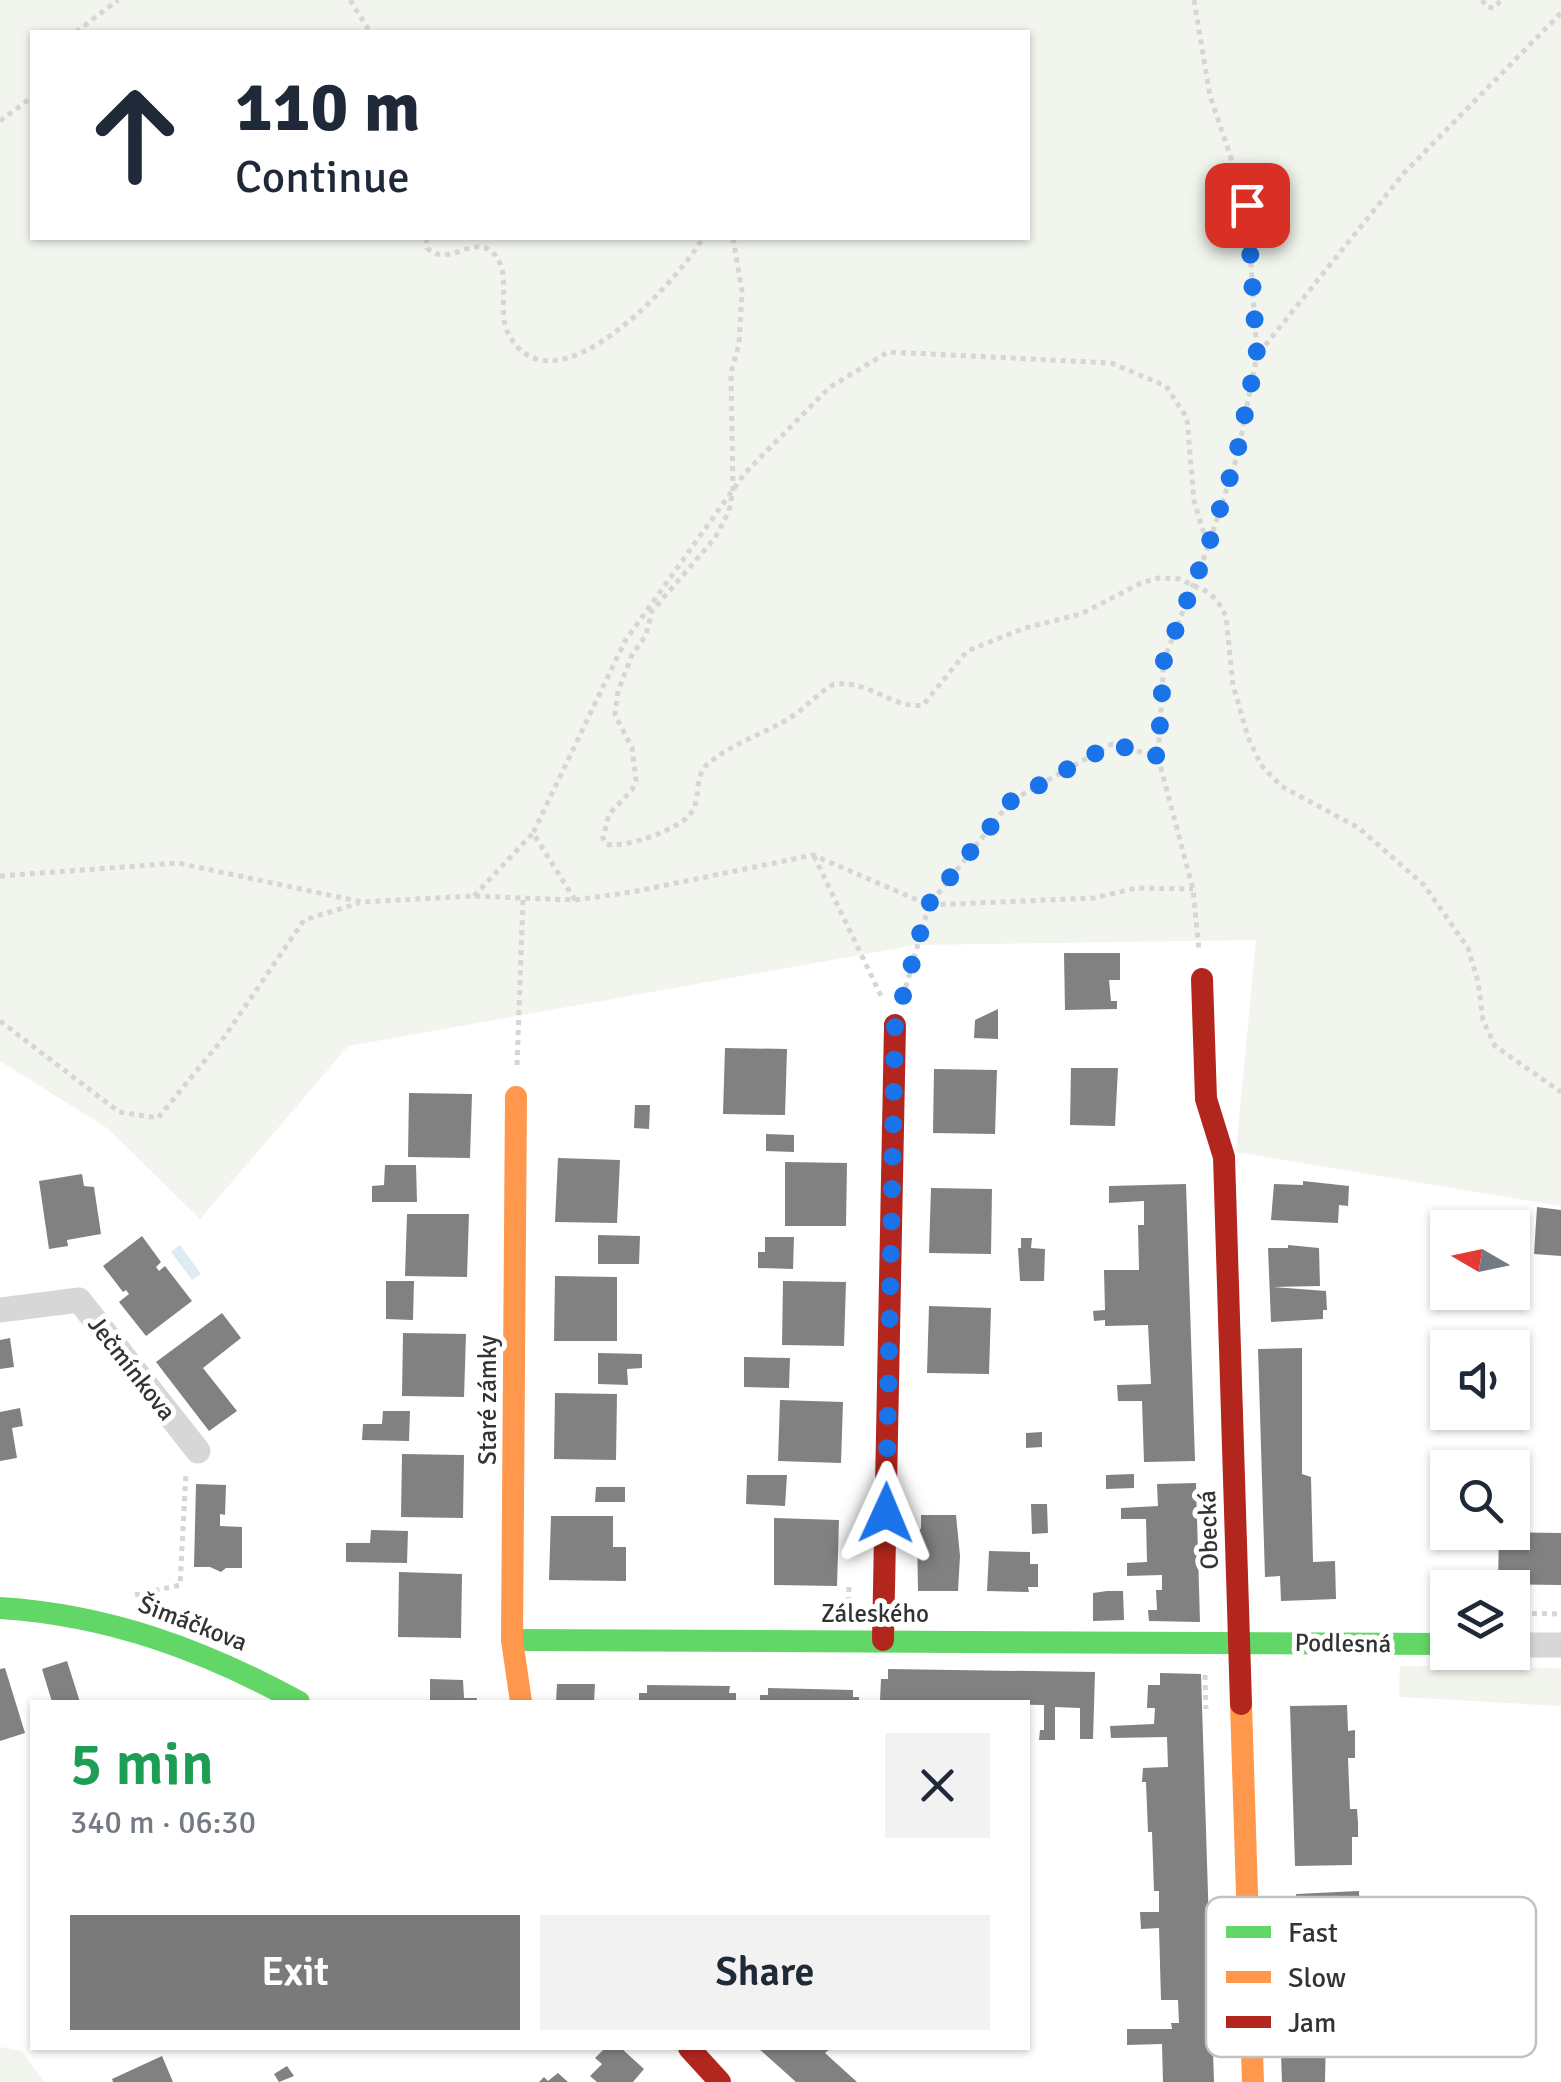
<!DOCTYPE html>
<html lang="en">
<head>
<meta charset="utf-8">
<style>
	body { margin:0; font-family:Signika,sans-serif; background:#f2f2f3; color:#1f2937; height:100vh; display:flex; flex-direction:column; font-size:38px; white-space:nowrap }
	* { box-sizing:border-box; margin:0 }
	p { font-size:32px; color:#747a83 }
	.icon { flex:none; width:55px; height:55px; fill:none; stroke:currentColor; stroke-width:2; stroke-linecap:round; stroke-linejoin:round }
	.map { position:relative; flex:1; overflow:hidden }
	.sheet { position:absolute; left:30px; top:1700px; width:1000px; height:350px; display:flex; flex-direction:column; background:#fff; border-radius:0px; box-shadow:0 2px 8px #0004 }
	.sheet>* { flex:none }
	.guide { position:absolute; left:30px; top:30px; width:1000px; height:210px; border-radius:0px; box-shadow:0 2px 8px #0004; background:#fff; color:#1f2937; overflow:hidden }
	.needle { width:65px; rotate:279deg }
	.controls { position:absolute; left:1430px; top:1210px; display:grid; gap:20px }
	.controls a { display:grid; place-items:center; width:100px; height:100px; border-radius:0px; background:#fff; box-shadow:0 2px 8px #0004; font-size:50px }
	.pin { position:absolute; display:grid; place-items:center; width:85px; height:85px; color:#fff; margin:-42px; border-radius:20px; box-shadow:0 5px 15px #0006 }
	.me { position:absolute; width:110px; margin:-55px; rotate:1deg; stroke-linejoin:round; filter:drop-shadow(0 0 8px #0008) }
	.turn { display:flex; align-items:center; gap:35px; height:210px; padding:0 40px; font-size:45px }
	.turn .icon { width:130px; height:130px; stroke-width:2.5 }
	.turn b { display:block; font-size:70px; line-height:85px }
	.round { display:grid; place-items:center; flex:none; width:105px; height:105px; border-radius:0px; background:#f2f2f3 }
	.overview { display:flex; align-items:center; justify-content:space-between; height:170px; padding:0 40px }
	h1 { font-size:60px; font-weight:600; line-height:75px; color:#1e9e55 }
	.button { display:flex; gap:20px; margin-top:auto; padding:20px 40px }
	.button a { flex:1; height:115px; border-radius:0px; background:#7a7a7a; color:#fff; font-size:40px; font-weight:600; line-height:115px; text-align:center }
	.button a+a { background:#f2f2f3; color:#1f2937 }
	.map>svg:first-child { display:block }
</style>
</head>
<body>
<div class="map">
<svg width="1561" height="2082" viewBox="0 0 1561 2082">
	<rect width="100%" height="100%" fill="#fff"/>
	<!-- green -->
	<path fill="#f1f5ed" fill-rule="evenodd" d="M0 0H1561V1206L1236 1152 1256 940 916 945 348 1046 200 1219 107 1128 0 1061ZM32 32H1028V238H32Z
		M1400 1666 1561 1668V1706L1399 1697Z
		M0 2047 22 2051 44 2082H0Z"/>
	<!-- water -->
	<path fill="#ddebf3" d="M180 1245 201 1274 192 1280 171 1252Z"/>
	<!-- building -->
	<path fill="#818181" d="M1064 953H1120V980H1109L1111 1001H1117V1009L1065 1010Z
		M998 1009V1039L974 1038 975 1020Z
		M725 1048 787 1049 785 1115 723 1114Z
		M1071 1068H1118L1115 1126 1070 1125Z
		M934 1069 997 1070 995 1134 933 1133Z
		M409 1093 472 1094 470 1158 408 1157Z
		M635 1105H650L649 1129 634 1128Z
		M766 1134 794 1135V1152L766 1151Z
		M558 1158 620 1160 617 1223 555 1222Z
		M785 1162 847 1163 846 1226H785Z
		M385 1165H416L417 1202H372V1186L384 1185Z
		M82 1174 84 1186 94 1187 101 1234 67 1240 68 1246 49 1249 39 1181Z
		M1303 1181 1349 1186 1348 1206 1339 1205 1338 1223 1271 1220 1274 1184 1303 1185Z
		M1186 1184 1195 1461 1144 1462 1142 1401H1118L1117 1385 1151 1384 1148 1325 1105 1326V1320L1094 1321 1093 1311 1105 1310 1104 1270H1139L1138 1225H1144V1201L1109 1203V1186Z
		M931 1188 992 1189 991 1254 929 1253Z
		M1537 1207 1561 1210V1256L1534 1254Z
		M407 1214H469L467 1277 405 1276Z
		M598 1235 640 1236 639 1264H598Z
		M142 1236 161 1262 156 1267 159 1271 165 1266 192 1301 146 1336 119 1302 129 1294 126 1290 123 1292 103 1266Z
		M765 1237H794L793 1269 758 1268V1252H765Z
		M1021 1238H1032L1031 1248 1045 1249 1044 1281H1020L1018 1248H1021Z
		M1288 1245 1319 1248 1320 1286 1273 1287 1326 1291 1327 1310H1323V1319L1271 1322 1268 1248H1288Z
		M555 1276 617 1277V1341H554Z
		M386 1281H414L413 1320 386 1319Z
		M783 1281 846 1282 844 1346 782 1345Z
		M929 1306 991 1308 989 1374 927 1373Z
		M222 1313 241 1338 203 1368 237 1411 209 1431 156 1362Z
		M403 1333 466 1334 464 1397 402 1396Z
		M10 1338 14 1367 0 1369V1340Z
		M1302 1348V1474L1311 1477 1313 1562 1335 1561 1336 1599 1281 1601 1280 1576 1265 1577 1258 1349Z
		M598 1353 642 1354V1368L627 1369 628 1385 598 1384Z
		M744 1357 790 1358 789 1388 744 1387Z
		M555 1393 617 1394 616 1460 554 1459Z
		M780 1400 843 1402 841 1463 778 1461Z
		M20 1408 23 1426 12 1428 17 1458 0 1461V1412Z
		M383 1411H410L409 1441 362 1440 363 1424H382Z
		M1042 1432V1447L1026 1448V1433Z
		M402 1454 464 1455 463 1518 401 1517Z
		M1134 1474V1488L1106 1489V1475Z
		M747 1475H787L785 1506 746 1504Z
		M1196 1483 1200 1622 1149 1621 1148 1610H1157L1156 1590H1162V1575L1127 1576V1563L1147 1562 1146 1519H1121V1508L1158 1506 1157 1484Z
		M196 1484 226 1485 225 1515 220 1514V1526L242 1527V1568H226L221 1572 210 1567H194Z
		M596 1487H625V1502H595Z
		M1031 1504H1047L1048 1533 1032 1534Z
		M921 1515H956L960 1556 958 1591H918L917 1535 921 1528Z
		M551 1516H613V1547H626V1581L549 1580Z
		M774 1518 839 1520 837 1586 774 1585Z
		M371 1530 408 1531 407 1563 346 1562V1543H370Z
		M1499 1532 1561 1533V1585L1498 1584Z
		M989 1551 1030 1552V1564H1038V1587H1028L1029 1592 987 1591Z
		M399 1572 462 1574 461 1638 398 1637Z
		M1107 1591H1123L1124 1620 1093 1621V1593Z
		M67 1661 80 1702H52L42 1669Z
		M5 1668 25 1733 0 1741V1669Z
		M888 1669 1095 1672 1093 1739H1080V1708L1055 1707V1740H1039L1040 1730H1044V1705L887 1702 880 1700 881 1679H888Z
		M1160 1673 1201 1674 1214 2082H1163L1162 2044 1127 2045V2029H1172L1171 2023H1179L1178 2000H1161L1159 1928 1141 1929 1140 1912H1159V1891H1154L1152 1832H1148L1146 1782H1142L1143 1768 1168 1767 1167 1737 1111 1738 1110 1726 1154 1724 1155 1708H1147L1148 1685H1160Z
		M430 1679 463 1680 464 1698H477L476 1702H430Z
		M557 1684H595L594 1702H556Z
		M647 1685 730 1686 729 1693H736V1702H639V1693H647Z
		M768 1688 853 1690V1697H859V1702H760V1695H768Z
		M1347 1705 1348 1731 1355 1730V1758H1348L1350 1809H1357L1358 1823V1837H1352V1865L1295 1866 1290 1706Z
		M1359 1891 1360 1912H1369L1370 1938 1318 1942 1322 2014H1330L1331 2035H1326L1325 2082H1282L1277 1943 1291 1942 1290 1912H1297L1296 1894Z
		M605 2048H621L644 2069 633 2082H597L590 2076 602 2064 595 2058Z
		M758 2048H831L825 2053 857 2082H796Z
		M162 2056 173 2082H113L112 2079Z
		M287 2066 294 2076 279 2082 274 2074Z
		M558 2073 568 2082H539L544 2077 548 2081Z"/>
	<g fill="none" stroke-linecap="round" stroke-linejoin="round">
		<!-- path -->
		<path stroke="#d6d6d6" stroke-width="5" stroke-dasharray="5 5" stroke-linecap="butt" d="M350 0 370 32
			M1194 0 1210 96 1247 205 1257 355 1237 457 1208 547 1164 660 1158 757 1193 889 1199 950
			M1482 0 1487 7 1494 8 1501 0
			M76 32 118 0
			M0 121 32 97
			M426 238 427 248C447 268 472 236 491 251 514 270 496 310 508 333 552 419 677 282 703 238
			M733 238 742 291 739 344 731 372 733 489 729 511 715 538 652 611 646 635 632 655 618 691 615 715 632 748 636 780 632 790 609 814 603 838 606 844C624 849 681 829 691 813 702 797 693 775 709 763 735 741 771 732 797 713 810 703 820 692 834 684 870 680 895 710 923 705L967 651 1025 628 1081 614 1141 583 1159 578 1179 579 1206 591 1217 600 1226 616 1233 685 1248 737 1261 765 1281 786 1359 828 1424 885 1468 948 1478 982 1483 1020 1495 1046 1561 1092
			M1259 353 1404 173 1561 13
			M814 856 883 1000
			M0 876 178 863 362 902 473 896 575 900 632 892 813 855 929 905 1094 898 1136 888 1193 889
			M474 896 533 833
			M575 900 533 833 625 641 745 473 830 387 888 352 1111 363 1166 386 1187 418 1194 501 1208 547
			M903 997 929 905 1011 801 1112 744 1158 757
			M0 1021 119 1112 158 1118 225 1036 304 920 359 903
			M517 1065 523 899
			M135 1595 180 1585 186 1472
			M848 1612 849 1583
			M1512 1613 1561 1614
			M1205 1675 1206 1709"/>
		<!-- street -->
		<path stroke="#d7d7d7" stroke-width="25" d="M0 1310 79 1300 198 1451
			M1512 1645H1561"/>
		<!-- fast -->
		<path stroke="#63d668" stroke-width="22" d="M0 1608C109 1615 204 1650 299 1702
			M512 1640 1448 1644"/>
		<!-- slow -->
		<path stroke="#ff974d" stroke-width="22" d="M516 1097 512 1640 521 1702
			M1241 1704 1253 2082"/>
		<!-- jam -->
		<path stroke="#b3261e" stroke-width="22" d="M1202 979 1206 1099 1224 1157 1241 1704
			M883 1640 895 1025
			M689 2048 720 2082"/>
	</g>
	<g fill="none" stroke-linecap="round" stroke-linejoin="round">
		<!-- route -->
		<path stroke="#1a73e8" stroke-width="18" stroke-dasharray="0 32.4" d="M886 1513 895 1025 928 905 1011 801 1112 744 1158 756 1164 660 1208 547 1236 458 1257 355 1247 205"/>
	</g>
	<g text-anchor="middle" dominant-baseline="central" stroke-width="10" stroke-linejoin="round" paint-order="stroke">
		<!-- street labels -->
		<g font-size="25" fill="#333" stroke="#fff">
			<text transform="translate(132 1368) rotate(52)">Ječmínkova</text>
			<text transform="translate(487 1400) rotate(-90)">Staré zámky</text>
			<text transform="translate(1208 1530) rotate(-92)">Obecká</text>
			<text x="875" y="1613">Záleského</text>
			<text transform="translate(193 1623) rotate(21)">Šimáčkova</text>
			<text transform="translate(1343 1643) rotate(1)">Podlesná</text>
		</g>
	</g>
	<!-- legend -->
	<rect x="1206" y="1897" width="330" height="160" rx="15" fill="#fff" stroke="#c2c2c2" stroke-width="2.5"/>
	<rect x="1226" y="1926" width="45" height="12" fill="#63d668"/>
	<rect x="1226" y="1971" width="45" height="12" fill="#ff974d"/>
	<rect x="1226" y="2016" width="45" height="12" fill="#b3261e"/>
	<g font-size="28" fill="#333">
		<text x="1288" y="1942">Fast</text>
		<text x="1288" y="1987">Slow</text>
		<text x="1288" y="2032">Jam</text>
	</g>
</svg>
<div class="controls">
<a><svg class="needle" viewBox="-14 -14 28 28"><path d="M0-13l5 13h-10z" fill="#e53935"/><path d="M0 13l5-13h-10z" fill="#747a83"/></svg></a>
<a><svg class="icon" aria-label="sound" viewBox="0 0 24 24"><path d="M4 9h4l5-4v14l-5-4H4zM17 9q2 3 0 6"/></svg></a>
<a><svg class="icon" aria-label="search" viewBox="0 0 24 24"><circle cx="10" cy="10" r="6"/><path d="M15 15l6 6"/></svg></a>
<a><svg class="icon" aria-label="layers" viewBox="0 0 24 24"><path d="M12 4l9 5-9 5-9-5zM3 14l9 5 9-5"/></svg></a>
</div>
<div class="pin" style="left:1247px;top:205px;background:#d93025"><svg class="icon" aria-label="arrive" viewBox="0 0 24 24"><path d="M6 21V4h12l-3 4 3 4H6"/></svg></div>
<svg class="me" style="left:886px;top:1513px" viewBox="-20 -20 40 40"><path d="M0-17L14 15 0 8-14 15z" fill="#1a73e8" stroke="#fff" stroke-width="4"/></svg>
<div class="guide">
<div class="turn"><svg class="icon" aria-label="ahead" viewBox="0 0 24 24"><path d="M12 20V5M6 11l6-6 6 6"/></svg><div><b>110 m</b>Continue</div></div>
</div>
<section class="sheet">
<div class="overview"><div><h1>5 min</h1><p>340 m · 06:30</p></div><a class="round"><svg class="icon" aria-label="close" viewBox="0 0 24 24"><path d="M6 6l12 12M18 6L6 18"/></svg></a></div>
<div class="button"><a>Exit</a><a>Share</a></div>
</section>
</div>
</body>
</html>
